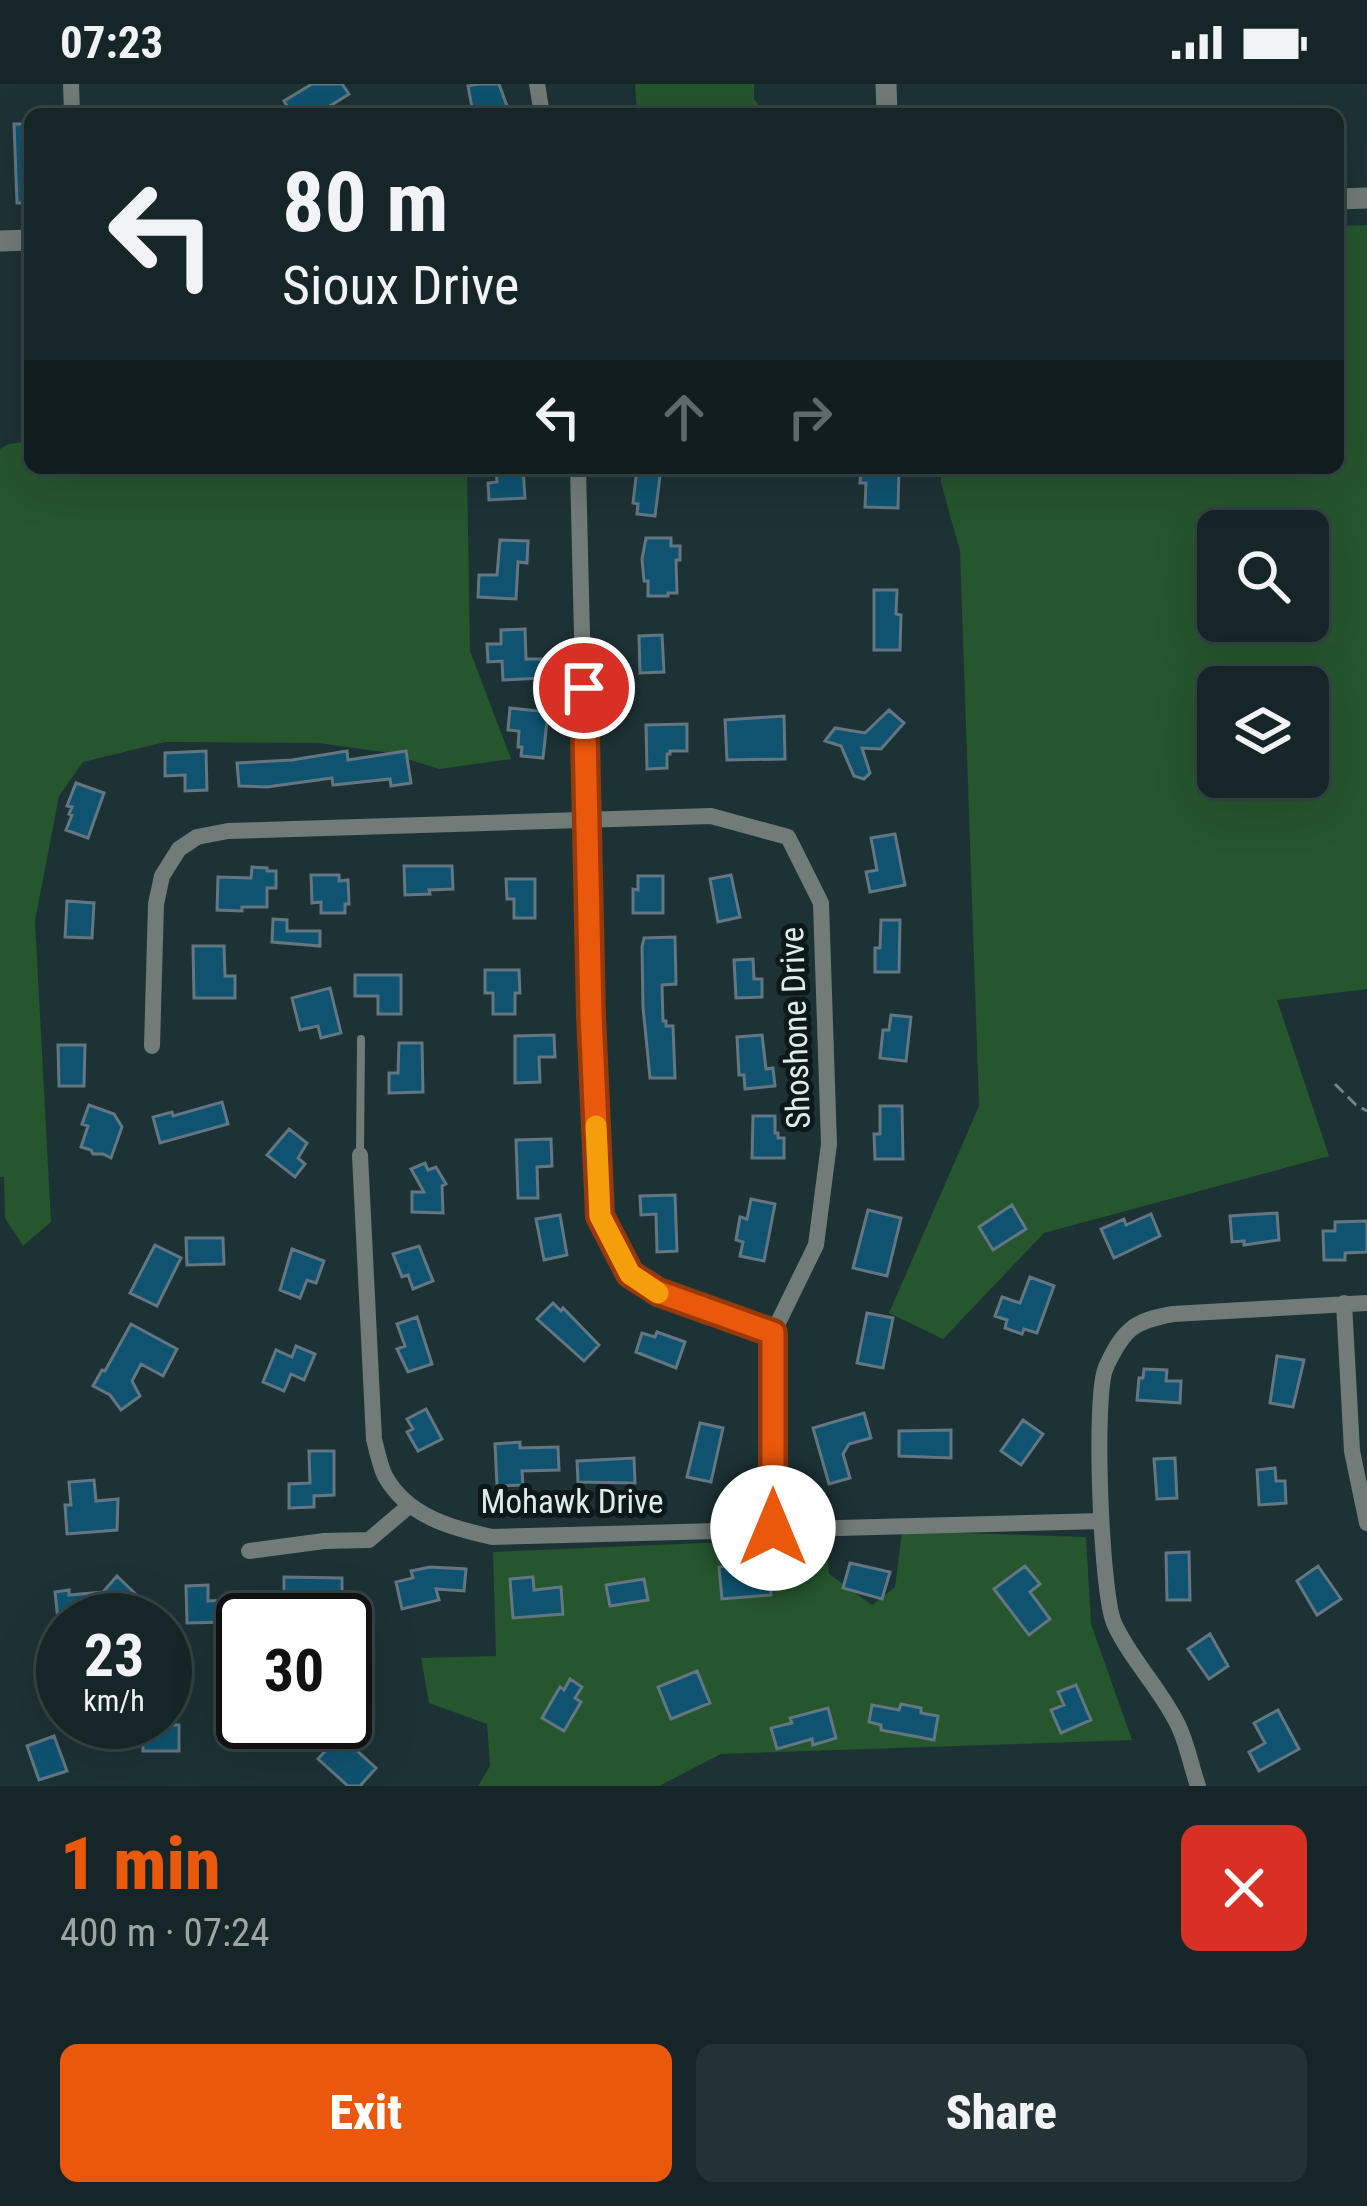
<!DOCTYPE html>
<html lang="en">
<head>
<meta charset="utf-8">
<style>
	body { margin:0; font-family:"Roboto Condensed",sans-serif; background:#233234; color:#f1f3f6; height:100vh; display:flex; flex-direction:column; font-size:45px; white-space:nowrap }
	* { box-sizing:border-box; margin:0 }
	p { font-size:39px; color:#9ea5a8 }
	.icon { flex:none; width:66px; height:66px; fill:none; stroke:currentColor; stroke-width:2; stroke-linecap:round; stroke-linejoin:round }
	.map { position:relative; height:1702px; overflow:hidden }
	.drawer { display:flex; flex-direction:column; background:#162628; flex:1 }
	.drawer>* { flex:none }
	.top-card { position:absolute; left:24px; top:24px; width:1320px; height:366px; border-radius:18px; box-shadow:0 12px 48px #0002,0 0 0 3px #354345; background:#162628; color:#f1f3f6; overflow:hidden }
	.controls { position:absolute; left:1197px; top:426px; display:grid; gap:24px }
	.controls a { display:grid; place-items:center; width:132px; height:132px; border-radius:18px; background:#162628; box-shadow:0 12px 48px #0002,0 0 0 3px #354345; font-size:60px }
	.speed { position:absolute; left:36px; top:1509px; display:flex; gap:24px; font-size:60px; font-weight:700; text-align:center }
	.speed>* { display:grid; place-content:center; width:156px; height:156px; border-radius:50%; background:#162628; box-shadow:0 12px 48px #0002,0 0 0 3px #354345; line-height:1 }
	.speed small { font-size:30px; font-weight:400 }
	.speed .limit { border:6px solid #111; border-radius:18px; background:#fff; color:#111 }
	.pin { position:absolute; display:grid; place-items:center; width:102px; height:102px; color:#fff; margin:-51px; border:6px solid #fff; border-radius:50%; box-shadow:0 3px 12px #0007 }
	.me { position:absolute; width:132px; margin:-66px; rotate:0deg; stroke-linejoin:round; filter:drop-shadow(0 0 9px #0008) }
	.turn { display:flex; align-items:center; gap:42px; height:252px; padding:0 60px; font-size:54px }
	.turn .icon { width:156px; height:156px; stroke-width:2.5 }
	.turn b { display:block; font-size:84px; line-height:102px }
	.lanes { display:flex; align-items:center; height:114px; padding:0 60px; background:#0003; justify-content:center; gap:60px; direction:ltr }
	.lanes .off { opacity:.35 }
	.round { display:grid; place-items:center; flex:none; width:126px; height:126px; border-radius:18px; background:#233234 }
	.headline { display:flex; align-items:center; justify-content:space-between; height:204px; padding:0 60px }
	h1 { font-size:72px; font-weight:800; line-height:90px; color:#ea580c }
	.cta { display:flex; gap:24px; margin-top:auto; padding:24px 60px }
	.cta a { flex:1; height:138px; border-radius:18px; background:#ea580c; color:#fff; font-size:48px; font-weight:800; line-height:138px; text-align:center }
	.cta a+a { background:#233234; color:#f1f3f6 }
	.status { display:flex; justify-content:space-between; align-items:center; height:84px; padding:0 60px; background:#162628; direction:ltr }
	.status svg { height:33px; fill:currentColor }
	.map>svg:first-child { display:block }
</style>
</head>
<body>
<div class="status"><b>07:23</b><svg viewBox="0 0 49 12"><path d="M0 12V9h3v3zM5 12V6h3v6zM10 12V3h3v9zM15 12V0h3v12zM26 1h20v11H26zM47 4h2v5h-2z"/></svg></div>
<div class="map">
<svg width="1367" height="1702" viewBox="0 0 1367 1702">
	<rect width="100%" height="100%" fill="#1d3235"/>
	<!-- green -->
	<path fill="#25562d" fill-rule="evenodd" d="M635 0H754V15L762 26 850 22V30H637Z
		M1367 141V905L1277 916 1329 1072 1044 1149 943 1255 889 1229 979 1022 960 467 941 399V384H1338V142ZM1218 447H1308V537H1218ZM1218 603H1308V693H1218Z
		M30 357V384H467L470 567 511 675 440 685 384 668 318 659 165 658 83 678 59 712 35 837 51 1138 23 1162 5 1134 4 1093H0V365L9 360Z
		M902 1447 1086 1453 1091 1540 1132 1656 721 1670 659 1702H478L490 1682 487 1640 429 1619 421 1574 496 1572 493 1468 825 1454 829 1490 872 1521 895 1503Z"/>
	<!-- building -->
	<path fill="#0f5371" stroke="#637681" stroke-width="3" d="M312 0H342L349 10 317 30H292L284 17Z
		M479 0H499L507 22 473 29 468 2Z
		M14 40H30V119H17Z
		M496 384H523L525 414 489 416 488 399 497 398Z
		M637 384H661L655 432 637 430 638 420 633 419Z
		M861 384H899L898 424 865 423 866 399H860Z
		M646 454H671V462H680V476H676L677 509H668V512H648V497H644L642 475Z
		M500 456 528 457 527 479 518 478 516 515 478 513 479 491H497Z
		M874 506H897L896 530 901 531 900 566H874Z
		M525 545 526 575H541L542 594 503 596 502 577 488 578 487 560H501V546Z
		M662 551 664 588 640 589 639 552Z
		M510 624 548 628 543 674 521 672 522 663H518L519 647 508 646Z
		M889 626 904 639 881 665 862 664 870 689 864 695 854 692 841 662 825 657 835 644 865 649Z
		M784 632 785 675 727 676 725 636Z
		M687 640V667H670V670H667V684L647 685 646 641Z
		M206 667 207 706 185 707V691L165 692V669Z
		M347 667 348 676 406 667 411 699 391 702 390 695 333 701 332 694 267 703 239 702 237 679 292 676Z
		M76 699 104 709 88 754 66 746 72 731 69 730 72 723 67 722Z
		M895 750 905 801 870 808 866 788 877 786 871 754Z
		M404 782H452L453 805 429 806 430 810 405 811Z
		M252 783 267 784V787H276V804H267V823H242V827L217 826 218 793 251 794Z
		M311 791H339V797L348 796 349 820H345V829H321V818L312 819Z
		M731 791 740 833 718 838 710 795Z
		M638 792H663V829H633V805L638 806Z
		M506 795H535V834H514V815H507Z
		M67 817 94 819 92 854 65 853Z
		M273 835 287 836V847H320V862L272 858Z
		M881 836H900L899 888H875V864H880Z
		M675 853 676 900 662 901 663 937H666V942H673L675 994H650L643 923 642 863 644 854Z
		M193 862H224L225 892H235V914H194Z
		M753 875 754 895H762V913L736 914 734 876Z
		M485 886H519L520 909H515V930H493V909H485Z
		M355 891H401V930H378V912H355Z
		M330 904 341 949 321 954 318 942 300 946 292 914Z
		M891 931 911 933 906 977 880 974 883 946H889Z
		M554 951 555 973H539L540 998 515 999V952Z
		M762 951 766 985 773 984 775 1002 745 1005 744 991H739L737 953Z
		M399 959H422L423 1008 389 1009V989H398Z
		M58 961H85L84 1002H59Z
		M222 1018 228 1040 160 1059 153 1033 172 1028 173 1032Z
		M89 1021 114 1030 122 1043 111 1074 103 1070H93L91 1066 81 1063 88 1042 82 1040Z
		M880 1022H902L903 1075H875L874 1050H880Z
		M753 1032H775V1049H778V1054H784V1074H752Z
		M289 1045 307 1059 298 1074 305 1080 295 1093 267 1071Z
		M551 1055 552 1082 537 1083 538 1114H518L516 1056Z
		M425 1079 428 1086 436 1083 446 1100 442 1102 443 1129 412 1128V1108H424L411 1085Z
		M675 1111 677 1167 657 1168 656 1130 641 1131 640 1112Z
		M751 1115 775 1120 764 1177 740 1172 743 1158 736 1156 740 1133 747 1135Z
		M1012 1121 1026 1145 993 1166 979 1143Z
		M868 1126 901 1134 887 1192 853 1184Z
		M1277 1129 1279 1156 1244 1161V1157L1232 1158 1230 1132Z
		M1151 1130 1160 1152 1114 1174 1101 1145 1124 1135 1126 1141Z
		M560 1131 567 1171 544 1176 536 1135Z
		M1367 1137V1168L1345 1169V1176H1324L1323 1147H1335V1138Z
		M186 1154H223L224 1180 187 1181Z
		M155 1161 181 1174 157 1222 130 1209Z
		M419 1162 433 1197 413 1205 408 1191 402 1193 393 1170Z
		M292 1165 324 1177 316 1199 307 1196 300 1214 280 1206Z
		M1030 1193 1054 1202 1037 1249 1024 1245 1022 1250 1005 1244 1007 1236 995 1232 1002 1213 1020 1219Z
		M553 1219 561 1227 563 1224 599 1261 584 1277 537 1235Z
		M867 1229 893 1234 883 1284 857 1279Z
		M417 1233 432 1280 408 1288 397 1265 405 1262 397 1240Z
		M131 1240 177 1265 163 1292 141 1280 132 1297 140 1312 121 1326 110 1311 93 1302 102 1286 105 1287Z
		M657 1248 685 1258 676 1284 636 1268 642 1249 655 1253Z
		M296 1262 315 1270 304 1296 291 1290 284 1307 263 1298 276 1266 292 1273Z
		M1277 1272 1304 1276 1293 1323 1270 1319Z
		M1144 1285 1167 1286 1166 1297H1181L1180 1319 1137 1316 1139 1294H1143Z
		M426 1325 442 1355 418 1367 407 1348 413 1345 407 1335Z
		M864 1329 871 1354 849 1360 843 1370 850 1394 829 1400 813 1344Z
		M1023 1336 1043 1350 1021 1381 1001 1367Z
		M700 1339 723 1344 711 1398 687 1393Z
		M951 1346V1374L899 1372V1347Z
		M520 1358V1364L558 1363 559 1386 522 1387 523 1401 497 1402 495 1360Z
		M309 1367H334V1411L314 1412V1423L289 1424V1400L310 1399Z
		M634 1374 635 1399 578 1398 577 1377Z
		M1175 1374 1177 1414 1157 1415 1154 1375Z
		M1275 1384 1276 1397H1285L1286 1419 1259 1421 1257 1386Z
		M94 1396 96 1417 118 1415 117 1446 67 1450 65 1421H71L69 1398Z
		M1189 1468 1190 1516H1167L1166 1469Z
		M850 1479 890 1488 882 1515 843 1504Z
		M740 1481 741 1490 769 1488 771 1511 722 1515 719 1483Z
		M1025 1482 1040 1500 1030 1508 1050 1535 1029 1551 994 1505Z
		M1318 1482 1341 1515 1317 1531 1297 1497Z
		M430 1483 466 1485 464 1507 436 1505 439 1516 402 1525 396 1498 413 1494 411 1487Z
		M117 1492 148 1522 136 1536H129L120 1528 84 1535 58 1536 55 1508 69 1506V1511L103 1508Z
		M284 1493 342 1494V1524H302V1516H284Z
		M533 1493 534 1506 561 1503 563 1530 513 1534 510 1495Z
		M644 1495 648 1516 610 1522 606 1501Z
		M208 1501V1517L227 1516 228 1538 187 1539 186 1502Z
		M1210 1550 1228 1582 1209 1595 1188 1565Z
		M697 1587 710 1619 671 1635 658 1603Z
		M570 1595 582 1603 575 1614 581 1618 564 1647 542 1634 560 1603 564 1606Z
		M1076 1601 1091 1636 1061 1649 1051 1626 1064 1621 1058 1608Z
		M901 1620 921 1624V1629L938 1632 934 1656 881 1646V1641L869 1638 872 1621 899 1626Z
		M828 1624 836 1654 813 1661 812 1655 777 1665 771 1644 792 1639 790 1634Z
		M1278 1626 1299 1665 1259 1687 1249 1668 1265 1659 1254 1639Z
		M143 1641H179V1667H143Z
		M342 1641 358 1655 352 1662 376 1684 360 1702H348L318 1675 329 1663 326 1659Z
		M54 1652 67 1687 39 1696 27 1662Z"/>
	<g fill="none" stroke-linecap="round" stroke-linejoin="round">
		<!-- path -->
		<path stroke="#718385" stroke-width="3" stroke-dasharray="12 6" stroke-linecap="butt" d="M1335 1000 1356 1021 1367 1027"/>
		<!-- service -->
		<path stroke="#717b78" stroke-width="8" d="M360 1070 361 955"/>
		<!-- minor -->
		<path stroke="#717b78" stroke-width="16" d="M71 0 72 30
			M537 0 542 30
			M578 384 591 931 600 1132 630 1190 658 1208 773 1249
			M152 962 156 820 162 792 179 765 197 753 228 747 711 732 788 753 821 819 829 1060 816 1161 773 1249V1444
			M360 1071 374 1355C377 1367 380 1382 385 1392 407 1432 451 1444 492 1453L1101 1437
			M1344 1219 1352 1367 1367 1439
			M249 1467 324 1457 369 1456 409 1422
			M1198 1702C1191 1682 1187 1659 1178 1641 1161 1605 1130 1575 1114 1539 1101 1509 1093 1311 1106 1283 1124 1245 1133 1237 1173 1230L1367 1219"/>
		<!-- tertiary -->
		<path stroke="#717b78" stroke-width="21" d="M886 0 887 30
			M1338 115 1367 114
			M0 157 30 156"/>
	</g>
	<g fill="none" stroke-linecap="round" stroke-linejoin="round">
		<!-- route casing -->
		<g stroke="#983908" stroke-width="30">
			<path id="route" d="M584 604 591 931 600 1132 630 1190 658 1208 773 1249V1444"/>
		</g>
		<!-- route -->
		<use href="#route" stroke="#ea580c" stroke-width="21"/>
		<!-- slow -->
		<path stroke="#f59e0b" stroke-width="21" d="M596 1042 600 1132 630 1190 658 1209"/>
	</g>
	<g text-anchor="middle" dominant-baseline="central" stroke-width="10" stroke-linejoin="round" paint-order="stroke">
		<!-- street labels -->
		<g font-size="33" fill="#deebec" stroke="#0f1819">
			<text transform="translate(795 944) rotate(-92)">Shoshone Drive</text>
			<text x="572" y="1417">Mohawk Drive</text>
		</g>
	</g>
</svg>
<div class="controls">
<a><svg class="icon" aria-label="search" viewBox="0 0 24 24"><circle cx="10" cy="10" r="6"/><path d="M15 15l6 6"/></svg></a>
<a><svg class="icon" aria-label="layers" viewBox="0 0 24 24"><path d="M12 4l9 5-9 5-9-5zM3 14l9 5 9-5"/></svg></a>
</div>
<div class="speed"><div>23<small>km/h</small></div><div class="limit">30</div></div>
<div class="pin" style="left:584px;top:604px;background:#d93025"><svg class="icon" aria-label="arrive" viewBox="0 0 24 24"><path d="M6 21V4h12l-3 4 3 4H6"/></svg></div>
<svg class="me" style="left:773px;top:1444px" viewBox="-20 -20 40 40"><circle r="19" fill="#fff"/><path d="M0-13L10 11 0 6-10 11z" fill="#ea580c"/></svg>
<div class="top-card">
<div class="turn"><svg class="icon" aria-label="left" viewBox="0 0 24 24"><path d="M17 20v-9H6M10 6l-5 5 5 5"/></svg><div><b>80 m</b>Sioux Drive</div></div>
<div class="lanes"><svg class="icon" aria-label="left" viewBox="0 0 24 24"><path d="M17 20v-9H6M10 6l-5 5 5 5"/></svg><svg class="icon off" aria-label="ahead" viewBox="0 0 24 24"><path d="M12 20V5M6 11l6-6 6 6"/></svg><svg class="icon off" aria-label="right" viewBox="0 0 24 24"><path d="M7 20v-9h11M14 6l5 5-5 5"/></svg></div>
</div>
</div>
<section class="drawer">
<div class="headline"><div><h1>1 min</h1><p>400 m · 07:24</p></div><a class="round" style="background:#d93025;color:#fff"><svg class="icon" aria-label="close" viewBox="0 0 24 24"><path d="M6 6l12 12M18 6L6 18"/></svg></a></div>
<div class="cta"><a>Exit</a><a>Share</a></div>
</section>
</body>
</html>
